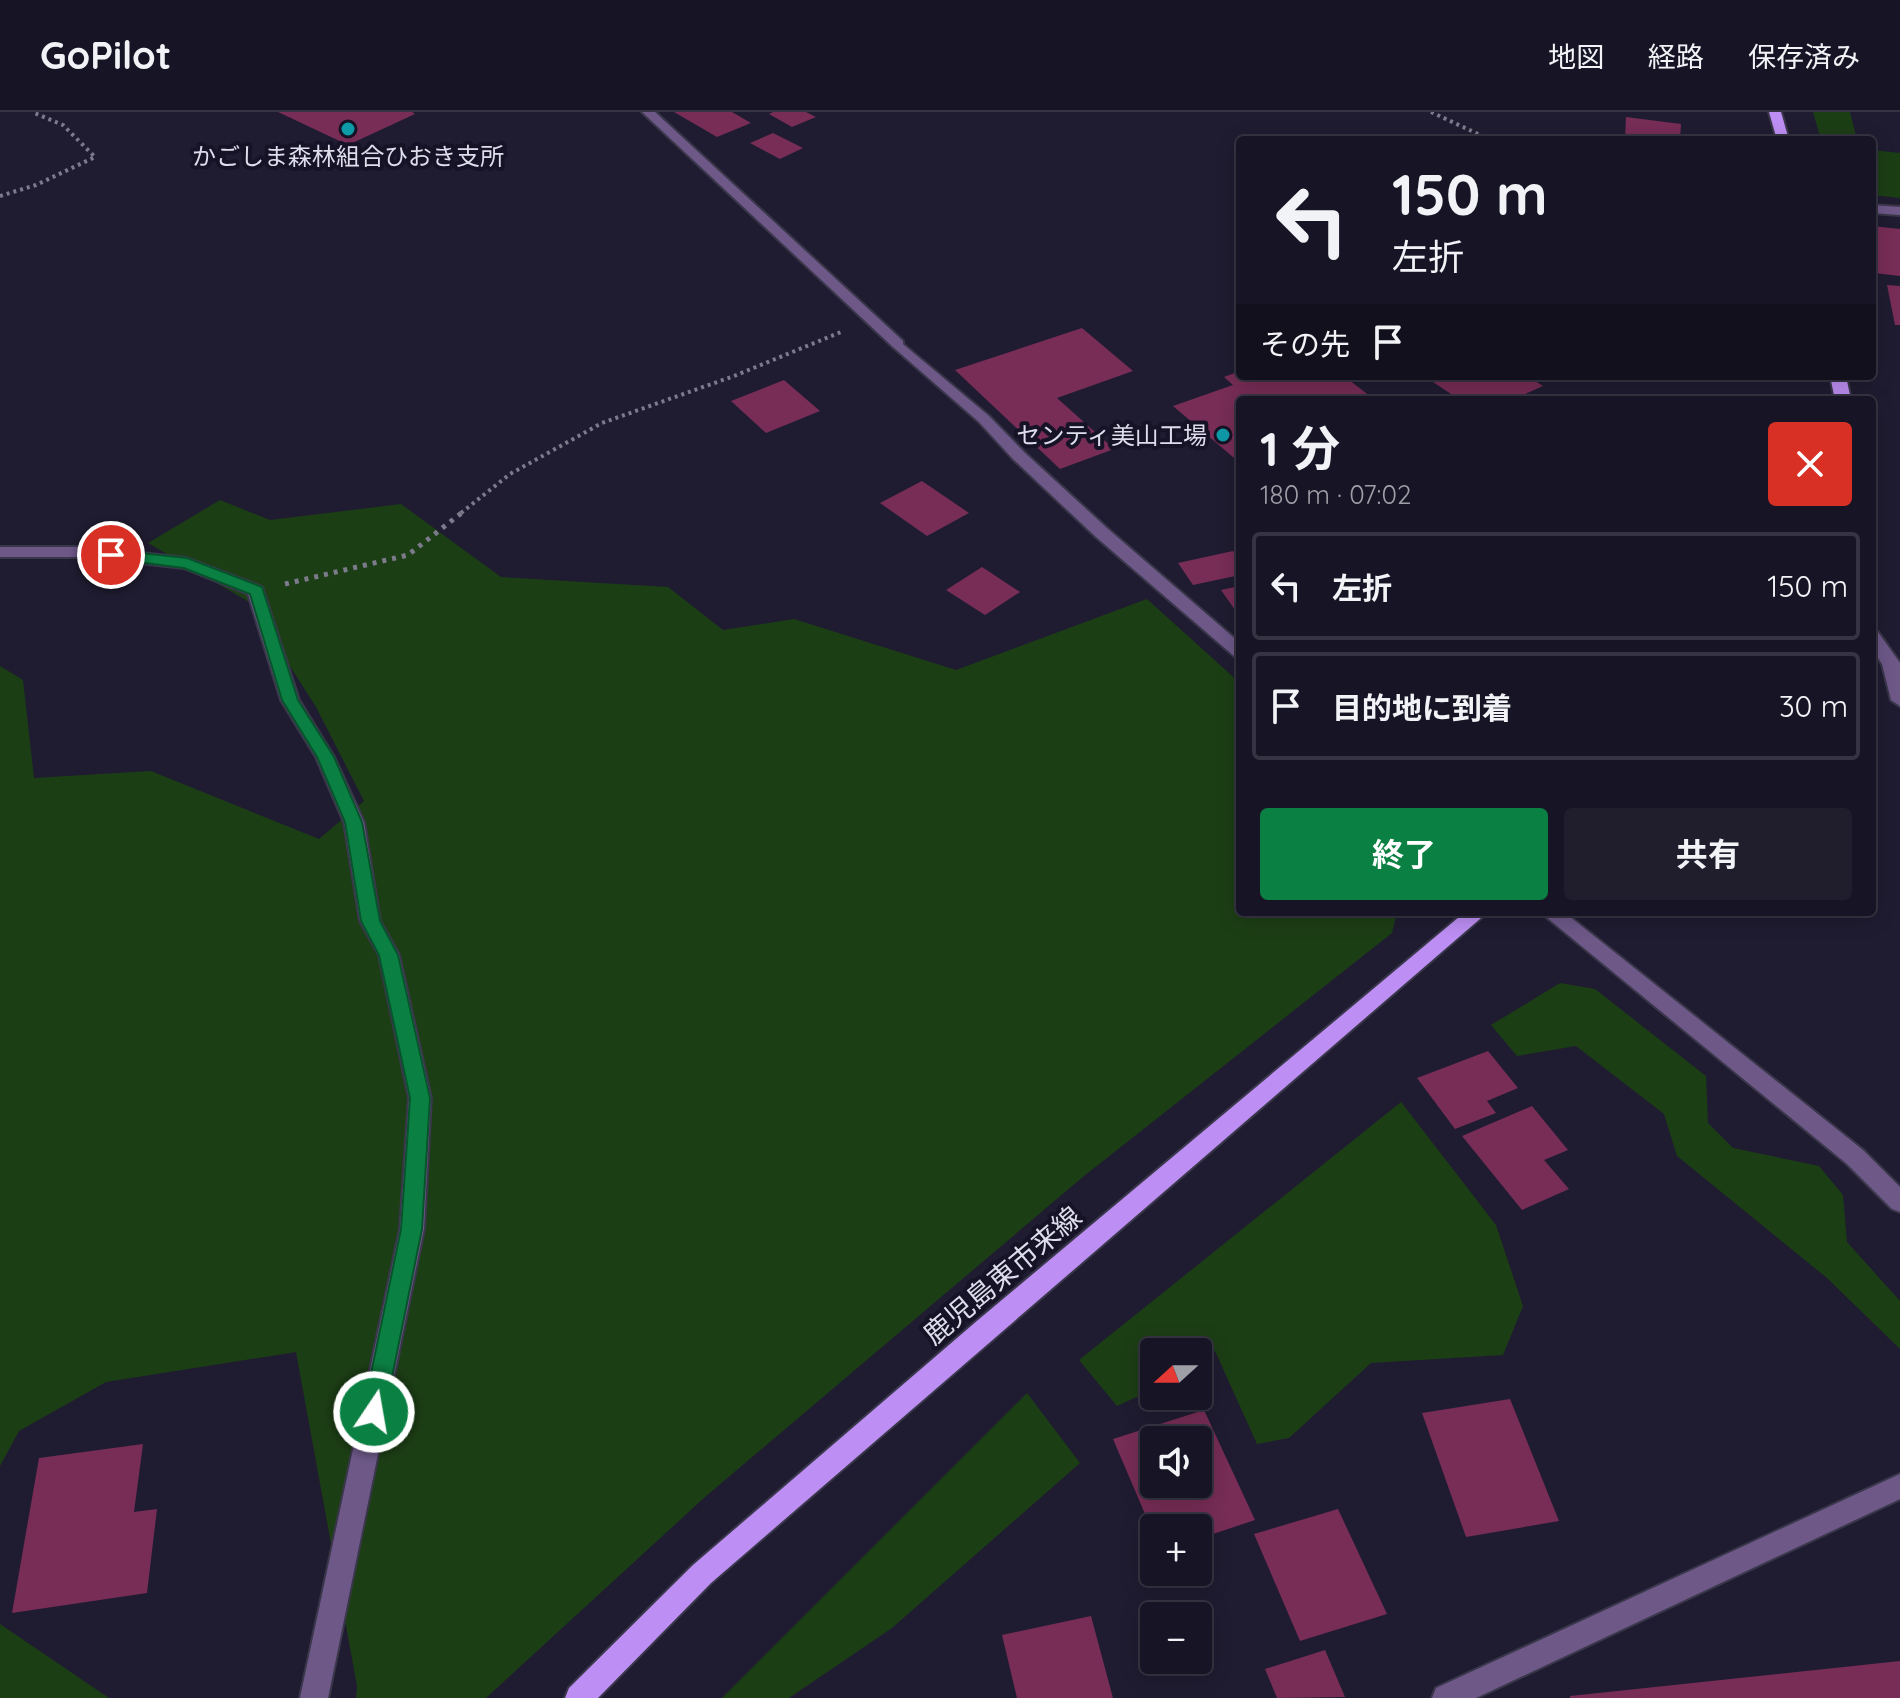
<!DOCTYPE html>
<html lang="ja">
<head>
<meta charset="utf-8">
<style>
	body { margin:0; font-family:Quicksand,"Noto Sans JP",sans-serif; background:#201e2d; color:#f1f3f6; height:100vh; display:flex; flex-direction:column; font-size:30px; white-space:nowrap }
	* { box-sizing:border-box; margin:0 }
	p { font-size:26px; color:#9e9fa7 }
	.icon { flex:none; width:44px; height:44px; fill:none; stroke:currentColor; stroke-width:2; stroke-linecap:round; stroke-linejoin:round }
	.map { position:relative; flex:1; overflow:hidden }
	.side { position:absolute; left:1236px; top:284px; width:640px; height:520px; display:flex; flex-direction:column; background:#171525; border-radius:8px; box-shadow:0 4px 20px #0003,0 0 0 2px #363442 }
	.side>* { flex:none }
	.banner { position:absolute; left:1236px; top:24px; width:640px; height:244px; border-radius:8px; box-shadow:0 4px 20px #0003,0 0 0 2px #363442; background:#171525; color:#f1f3f6; overflow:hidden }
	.needle { width:52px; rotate:249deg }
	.controls { position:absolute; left:1140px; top:1226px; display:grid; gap:16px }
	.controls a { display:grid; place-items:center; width:72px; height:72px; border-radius:8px; background:#171525; box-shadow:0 4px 20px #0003,0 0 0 2px #363442; font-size:40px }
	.pin { position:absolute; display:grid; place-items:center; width:68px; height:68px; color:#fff; margin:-34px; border:4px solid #fff; border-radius:50%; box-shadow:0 2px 8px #0007 }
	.me { position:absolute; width:88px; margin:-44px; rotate:12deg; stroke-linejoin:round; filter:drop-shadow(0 0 6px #0008) }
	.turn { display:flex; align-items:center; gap:28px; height:168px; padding:0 24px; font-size:36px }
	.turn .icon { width:104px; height:104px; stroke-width:2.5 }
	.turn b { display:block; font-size:56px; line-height:68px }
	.then { display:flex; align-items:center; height:76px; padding:0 24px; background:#0003; gap:16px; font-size:30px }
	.round { display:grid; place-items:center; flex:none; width:84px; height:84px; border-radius:8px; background:#201e2d }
	.headline { display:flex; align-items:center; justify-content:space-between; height:136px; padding:0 24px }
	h1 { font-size:48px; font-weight:700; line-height:60px }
	.primary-button { display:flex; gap:16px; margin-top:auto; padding:16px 24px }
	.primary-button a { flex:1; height:92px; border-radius:8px; background:#0b8043; color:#fff; font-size:32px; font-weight:700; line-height:92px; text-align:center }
	.primary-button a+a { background:#201e2d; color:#f1f3f6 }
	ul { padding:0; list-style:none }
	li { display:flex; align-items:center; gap:24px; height:108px; margin:0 16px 12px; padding:0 8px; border:4px solid #363442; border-radius:8px }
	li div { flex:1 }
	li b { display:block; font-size:30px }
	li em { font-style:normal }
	header { display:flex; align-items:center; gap:48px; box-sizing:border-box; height:112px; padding:0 40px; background:#171525; border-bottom:2px solid #363442 }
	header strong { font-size:38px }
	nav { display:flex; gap:44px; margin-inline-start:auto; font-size:28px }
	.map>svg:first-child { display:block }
</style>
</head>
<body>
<header>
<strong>GoPilot</strong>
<nav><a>地図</a><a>経路</a><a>保存済み</a></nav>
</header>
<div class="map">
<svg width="1900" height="1586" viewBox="0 0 1900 1586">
	<rect width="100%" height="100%" fill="#1f1c31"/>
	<!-- green -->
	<path fill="#1c3e15" d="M1813 0H1850L1857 28H1821Z
		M1872 38 1900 41V86L1872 83Z
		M220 388 270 408 401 392 501 465 668 475 723 518 794 507 956 558 1147 487 1240 571V800H1397L1392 821 1084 1064 705 1385 486 1586H356L357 1574 296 1240 106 1270 19 1319 0 1354V554L23 568 34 666 151 659 319 727 364 689 316 595 249 490 148 431Z
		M1560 871 1595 877 1706 964 1708 1011 1733 1036 1819 1054 1843 1083 1847 1130 1900 1189V1237L1827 1166 1677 1044 1664 1002 1576 934 1517 944 1491 913Z
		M1401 990 1496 1113 1523 1194 1503 1243 1371 1251 1289 1326 1257 1332 1215 1239 1154 1240V1277L1117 1294 1079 1248Z
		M1027 1281 1080 1351 892 1516 789 1586H722Z
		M0 1512 109 1586H0Z"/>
	<!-- building -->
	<path fill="#772d56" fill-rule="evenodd" d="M278 0H412L415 2 348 33Z
		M674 0H732L751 11 717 25Z
		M773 0H806L816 5 792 15 769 2Z
		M1626 5 1681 12 1680 28H1625Z
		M773 21 803 36 780 47 750 31Z
		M1872 114 1900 117V164L1874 161Z
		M1887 173 1900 174V213H1895Z
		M1082 216 1133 259 1057 286 1114 337 1060 357 955 258Z
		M1240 259V264H1344L1375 288H1240V351L1173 294 1233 273 1224 265Z
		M1424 264H1527L1543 274 1512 288H1460Z
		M784 268 820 299 766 321 731 289Z
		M922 369 969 401 927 424 880 391Z
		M1233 439 1240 449V463L1193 473 1178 451Z
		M982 455 1020 480 985 503 946 478Z
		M1240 474V505L1221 478Z
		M1488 939 1518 976 1487 989 1496 1001 1455 1017 1417 966Z
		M1532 994 1568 1038 1544 1048 1569 1077 1522 1098 1462 1024Z
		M1510 1287 1559 1409 1466 1425 1422 1301Z
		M1204 1298 1255 1408 1198 1427V1416H1154V1423L1113 1327ZM1154 1328H1198V1372H1154Z
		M143 1332 134 1400 157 1397 147 1481 12 1501 39 1346Z
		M1338 1397 1387 1502 1300 1529 1254 1422Z
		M1091 1504 1113 1586H1017L1002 1523Z
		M1325 1538 1345 1585 1277 1586 1265 1557Z
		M1900 1549V1586H1570V1584Z"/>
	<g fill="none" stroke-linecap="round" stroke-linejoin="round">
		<!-- minor casing -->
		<g stroke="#3a374b" stroke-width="4">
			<path id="minor" d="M1872 93 1900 95V103L1872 101Z
				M898 228 989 304 1025 341V347H1013L979 310 893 235V229Z
				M0 435H86L187 446 262 475 299 588 334 645 364 710 380 809 399 843 431 986 424 1117 328 1586H300L400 1117 409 986 379 843 360 809 344 710 316 645 281 588 248 482 184 456 86 445H0Z
				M1872 518 1878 520 1900 551V594L1891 588 1882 552 1872 537Z
				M1900 1362V1387L1476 1586H1432L1436 1576Z"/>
		</g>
		<!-- tertiary casing -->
		<g stroke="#3a374b" stroke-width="4">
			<path id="tertiary" d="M642 0H655L903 229V235H893Z
				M1019 339 1025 341 1108 417 1240 531V546L1234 544 1096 425 1013 347 1011 344Z
				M1540 800H1564L1863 1038 1900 1075V1100L1892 1097 1847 1052Z"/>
		</g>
		<!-- primary casing -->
		<g stroke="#3a374b" stroke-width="4">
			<path id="primary" d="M1769 0H1781L1789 28H1777Z
				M1830 264H1846L1851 288H1835Z
				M1465 800H1488L711 1471 598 1586H565L569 1576 693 1453 978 1208Z"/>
		</g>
		<!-- path-far1 -->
		<path stroke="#7c7b8c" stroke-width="4" stroke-dasharray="3 4" stroke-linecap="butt" d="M1431 0 1491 28
			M0 84 36 73 95 45 63 13 32 0
			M461 401 510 362 602 311 734 264 841 220"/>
		<!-- path -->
		<path stroke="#7c7b8c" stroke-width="5" stroke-dasharray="4 6" stroke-linecap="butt" d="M285 472 408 443 464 399"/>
		<!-- minor -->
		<use href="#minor" fill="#6d5888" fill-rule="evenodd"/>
		<!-- tertiary -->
		<use href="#tertiary" fill="#6d5888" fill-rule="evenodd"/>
		<!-- primary -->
		<use href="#primary" fill="#bd8ff4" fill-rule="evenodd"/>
	</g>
	<!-- route -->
	<path fill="#0b8043" stroke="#07532c" stroke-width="2" d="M111 438 187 446 262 475 298 588 334 645 362 710 380 809 398 843 430 986 422 1117 385 1300 382 1307 374 1310 366 1307 363 1300 401 1117 410 986 379 843 361 809 345 710 317 645 282 588 250 482 184 456 106 446V440Z"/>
	<!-- markers -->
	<g fill="#0f9aa8" stroke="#161327" stroke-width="3">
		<circle cx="348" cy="17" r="8"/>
		<circle cx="1223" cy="323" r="8"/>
	</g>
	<g text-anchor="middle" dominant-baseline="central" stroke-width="8" stroke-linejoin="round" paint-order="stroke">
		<!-- far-poi labels -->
		<g font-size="24" fill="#ddddeb" stroke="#161327">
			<text x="348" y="44">かごしま森林組合ひおき支所</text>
			<text x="1207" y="323" text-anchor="end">センティ美山工場</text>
		</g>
		<!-- street labels -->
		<g font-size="28" fill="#ddddeb" stroke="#161327">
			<text transform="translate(1002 1163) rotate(-40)">鹿児島東市来線</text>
		</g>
	</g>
</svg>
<div class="controls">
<a><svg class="needle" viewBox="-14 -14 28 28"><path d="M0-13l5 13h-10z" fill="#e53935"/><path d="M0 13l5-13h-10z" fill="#9e9fa7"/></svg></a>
<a><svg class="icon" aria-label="sound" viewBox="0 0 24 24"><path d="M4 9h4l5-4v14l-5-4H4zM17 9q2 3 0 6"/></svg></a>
<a>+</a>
<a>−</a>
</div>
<div class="pin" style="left:111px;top:443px;background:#d93025"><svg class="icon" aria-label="arrive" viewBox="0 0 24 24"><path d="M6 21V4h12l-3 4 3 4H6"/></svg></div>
<svg class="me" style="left:374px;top:1300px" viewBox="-20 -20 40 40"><circle r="17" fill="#0b8043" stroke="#fff" stroke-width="3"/><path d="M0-11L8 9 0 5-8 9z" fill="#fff"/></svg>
<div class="banner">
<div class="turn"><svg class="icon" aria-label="left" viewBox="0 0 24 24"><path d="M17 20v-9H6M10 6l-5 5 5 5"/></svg><div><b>150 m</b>左折</div></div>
<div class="then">その先<svg class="icon" aria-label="arrive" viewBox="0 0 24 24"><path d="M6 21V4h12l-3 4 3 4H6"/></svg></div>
</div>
<section class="side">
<div class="headline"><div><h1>1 分</h1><p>180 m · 07:02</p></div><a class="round" style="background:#d93025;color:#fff"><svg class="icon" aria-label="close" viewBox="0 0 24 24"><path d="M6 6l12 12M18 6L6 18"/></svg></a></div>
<ul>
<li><svg class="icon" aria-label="left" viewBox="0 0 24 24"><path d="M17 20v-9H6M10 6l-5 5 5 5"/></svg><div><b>左折</b></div><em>150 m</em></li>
<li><svg class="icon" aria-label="arrive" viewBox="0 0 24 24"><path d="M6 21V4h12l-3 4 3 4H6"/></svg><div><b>目的地に到着</b></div><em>30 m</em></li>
</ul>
<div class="primary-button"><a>終了</a><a>共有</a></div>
</section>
</div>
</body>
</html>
